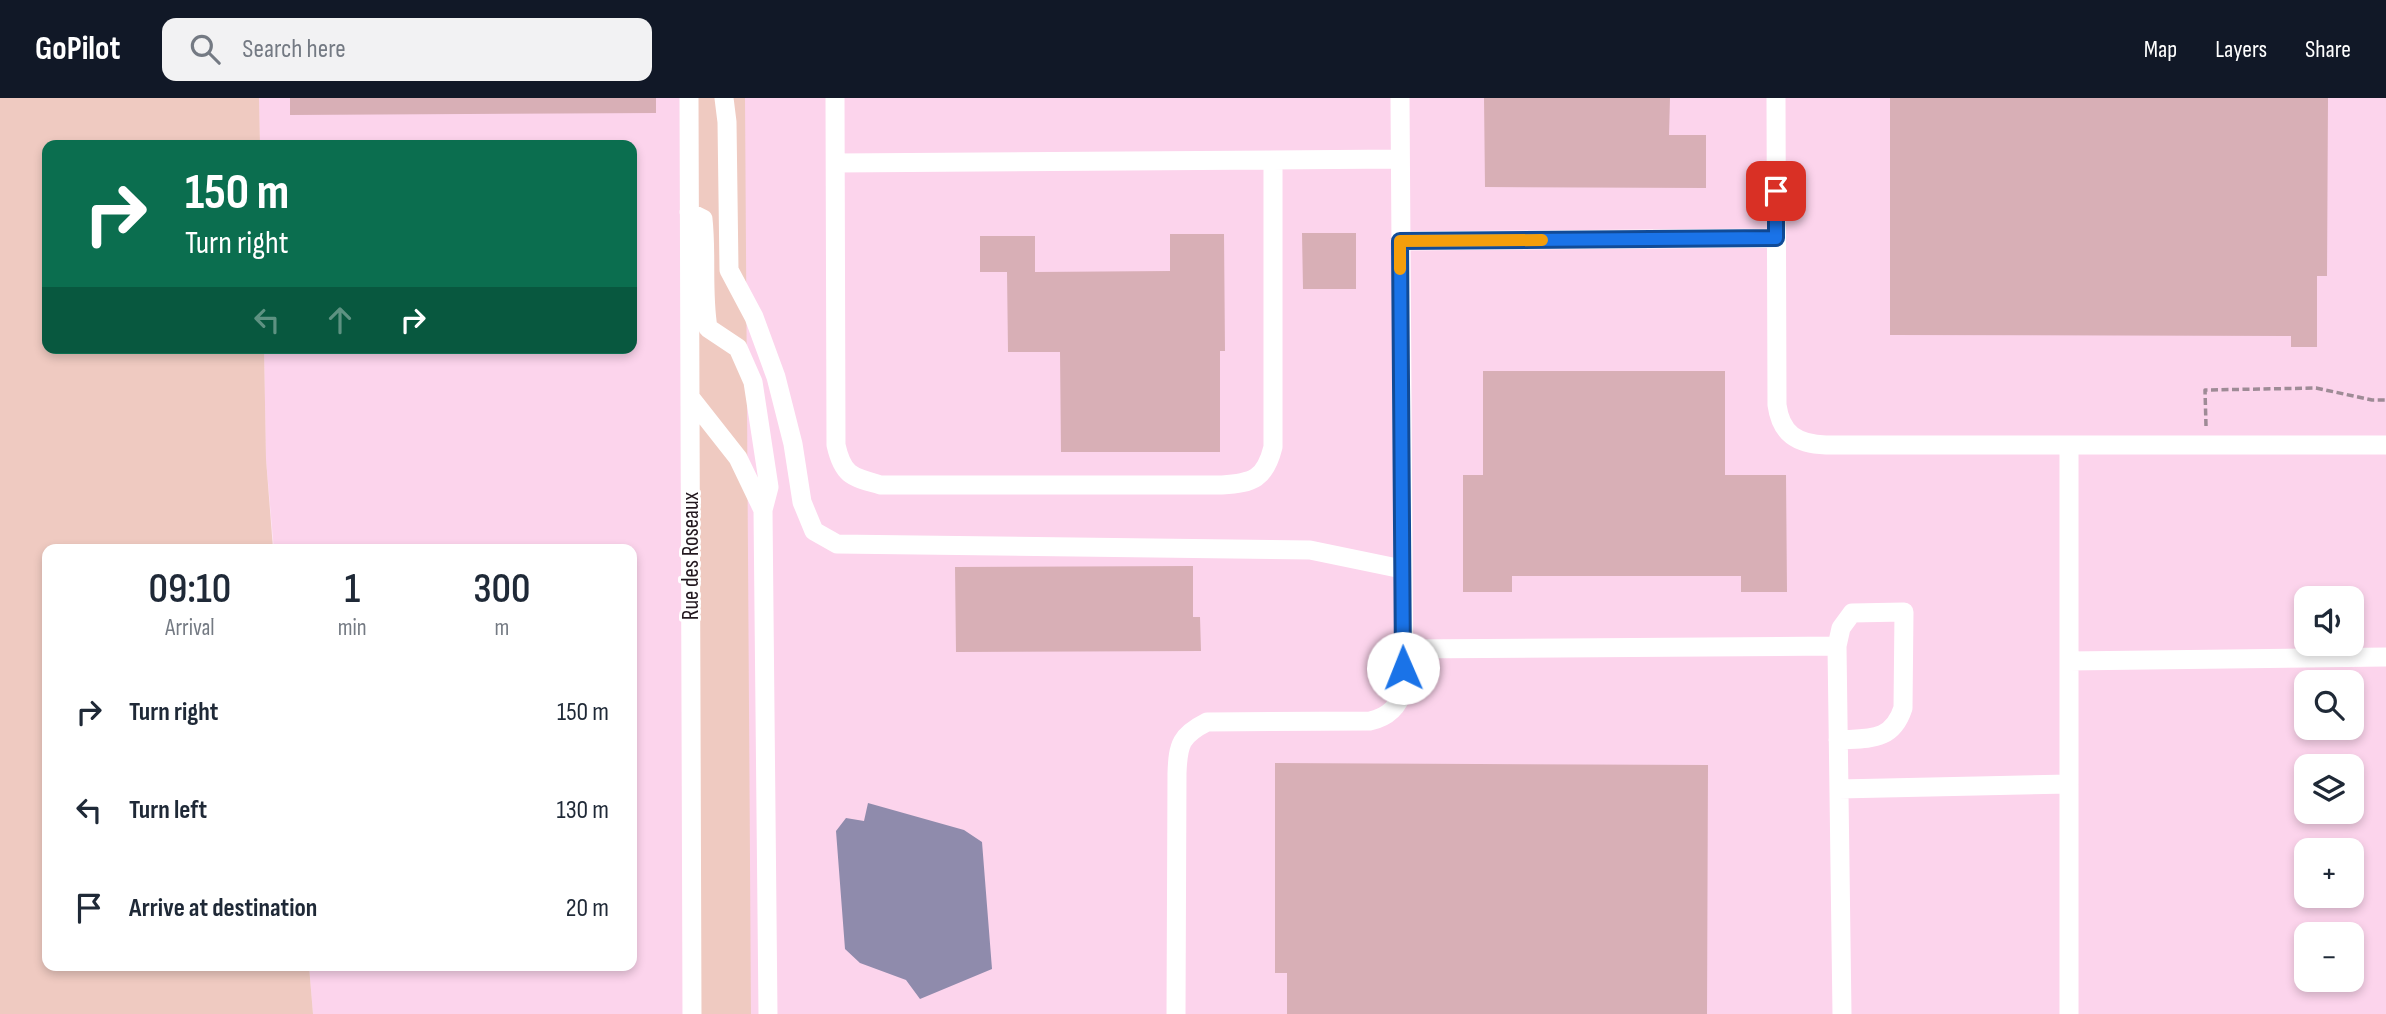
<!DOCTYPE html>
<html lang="en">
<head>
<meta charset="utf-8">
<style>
	body { margin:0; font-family:"Sofia Sans Condensed",sans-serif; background:#f2f2f3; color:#1f2937; height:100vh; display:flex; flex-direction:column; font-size:26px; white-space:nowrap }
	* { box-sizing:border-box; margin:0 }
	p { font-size:23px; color:#747a83 }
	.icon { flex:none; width:38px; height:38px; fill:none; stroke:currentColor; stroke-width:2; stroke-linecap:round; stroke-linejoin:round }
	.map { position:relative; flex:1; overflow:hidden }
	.details { position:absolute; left:42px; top:446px; width:595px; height:427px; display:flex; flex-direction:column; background:#fff; border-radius:14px; box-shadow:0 4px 10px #0003 }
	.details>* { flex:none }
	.banner { position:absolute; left:42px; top:42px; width:595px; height:214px; border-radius:14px; box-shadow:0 4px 10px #0003; background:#0b6e4f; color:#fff; overflow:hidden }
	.fabs { position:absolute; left:2294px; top:488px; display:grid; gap:14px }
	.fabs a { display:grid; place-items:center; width:70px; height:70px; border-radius:14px; background:#fff; box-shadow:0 4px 10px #0003; font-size:35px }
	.pin { position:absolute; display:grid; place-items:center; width:60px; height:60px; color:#fff; margin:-30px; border-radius:14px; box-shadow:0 4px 10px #0006 }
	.me { position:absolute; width:77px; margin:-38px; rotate:359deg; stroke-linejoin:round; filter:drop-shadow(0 0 5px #0008) }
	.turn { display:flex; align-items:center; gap:24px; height:147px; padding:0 28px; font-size:32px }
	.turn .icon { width:91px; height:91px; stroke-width:2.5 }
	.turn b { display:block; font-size:49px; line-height:60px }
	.lanes { display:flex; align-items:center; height:66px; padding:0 28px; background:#0003; justify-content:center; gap:35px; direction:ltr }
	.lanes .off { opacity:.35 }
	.eta { display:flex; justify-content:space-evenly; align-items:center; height:119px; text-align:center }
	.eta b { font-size:42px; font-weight:600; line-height:49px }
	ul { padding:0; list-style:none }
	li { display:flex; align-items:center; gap:21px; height:98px; padding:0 28px }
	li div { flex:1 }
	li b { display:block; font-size:26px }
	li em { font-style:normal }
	header { display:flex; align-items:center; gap:42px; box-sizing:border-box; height:98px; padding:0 35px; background:#111827; color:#fff }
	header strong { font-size:33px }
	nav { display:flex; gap:38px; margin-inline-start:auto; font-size:24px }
	.search { width:490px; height:63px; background:#f2f2f3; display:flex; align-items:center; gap:18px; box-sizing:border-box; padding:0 24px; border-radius:14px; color:#747a83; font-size:26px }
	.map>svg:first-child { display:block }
</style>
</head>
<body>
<header>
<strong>GoPilot</strong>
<div class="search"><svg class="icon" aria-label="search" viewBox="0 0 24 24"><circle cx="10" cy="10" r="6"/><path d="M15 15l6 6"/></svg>Search here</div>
<nav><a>Map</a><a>Layers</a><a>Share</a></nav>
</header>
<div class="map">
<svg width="2386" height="916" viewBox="0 0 2386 916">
	<rect width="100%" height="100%" fill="#fee4f3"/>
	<!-- built -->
	<path fill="#fcd4ec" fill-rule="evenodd" d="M259 0H2386V916H313L309 868H632V452L274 451 266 361 264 250H632V47H260ZM2306 500H2352V546H2306ZM2306 584H2352V630H2306ZM2306 668H2352V714H2306ZM2306 752H2352V798H2306ZM2306 836H2352V882H2306Z"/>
	<!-- green -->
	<path fill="#efcac1" d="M0 0H259L260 47H47V250H264L266 361 273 451 47 452V868H309L313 916H0Z
		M689 0H745L751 916H692Z"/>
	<!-- water -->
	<path fill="#8f8bac" d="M868 705 964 732 982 744 992 871 920 901 906 882 860 865 845 851 836 733 846 720 864 723Z"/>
	<!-- building -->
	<path fill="#d8afb6" d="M290 0H656V15L290 17Z
		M1484 0H1670L1669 37H1706V90L1485 89Z
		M1890 0H2328L2327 178H2317V249H2291V238L1890 237Z
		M1302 135H1356V191H1303Z
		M1170 136H1224L1225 253H1220V354H1061L1060 254H1008L1007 174H980V138H1035V174L1170 173Z
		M1483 273H1725V377H1786L1787 494H1741V478H1512V494H1463V377H1483Z
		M1193 468V519H1200L1201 553 956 554 955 469Z
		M1275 665 1708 667 1707 916H1287V875H1275Z"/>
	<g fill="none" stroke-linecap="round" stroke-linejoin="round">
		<!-- path -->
		<path stroke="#9e8b96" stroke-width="3.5" stroke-dasharray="7 3.5" stroke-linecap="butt" d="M2206 328 2205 292 2316 290 2372 302H2386"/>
		<!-- minor -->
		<path stroke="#fff" stroke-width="19" d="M689 0 692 916
			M724 0 727 24 729 172 754 219 776 279 793 346 802 404 814 433 837 446 1310 452 1402 471
			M835 0 836 347C843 378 852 379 881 387H1222C1253 385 1265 381 1273 349V62
			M1776 0 1777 307C1781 336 1797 346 1826 347H2386
			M836 65 1400 61
			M689 114 703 121C707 157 702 194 708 230L738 250 753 284 769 389 763 412
			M1400 143 1776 140
			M690 299 738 360 763 412 768 916
			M2069 347V916
			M1403 551 1837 548
			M2069 563 2386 559
			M1838 642C1869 640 1892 644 1903 610L1904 514 1852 515 1841 530 1837 548 1842 916
			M1839 691 2069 686
			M1176 916 1177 675C1178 646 1181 637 1207 624L1370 623C1389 619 1399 608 1404 590L1400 0"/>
	</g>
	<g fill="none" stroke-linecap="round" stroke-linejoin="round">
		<!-- route casing -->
		<g stroke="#114b97" stroke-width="18">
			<path id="route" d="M1403 570 1400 143 1776 140V93"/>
		</g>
		<!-- route -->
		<use href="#route" stroke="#1a73e8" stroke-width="12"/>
		<!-- slow -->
		<path stroke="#f59e0b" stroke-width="12" d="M1400 171V143L1542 142"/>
	</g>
	<g text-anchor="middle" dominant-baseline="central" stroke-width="6" stroke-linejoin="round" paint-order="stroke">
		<!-- street labels -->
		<g font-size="23" fill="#23181f" stroke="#fff">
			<text transform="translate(691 458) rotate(-90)">Rue des Roseaux</text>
		</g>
	</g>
</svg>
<div class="fabs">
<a><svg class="icon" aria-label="sound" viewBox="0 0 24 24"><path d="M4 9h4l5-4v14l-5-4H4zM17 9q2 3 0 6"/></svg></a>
<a><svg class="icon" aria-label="search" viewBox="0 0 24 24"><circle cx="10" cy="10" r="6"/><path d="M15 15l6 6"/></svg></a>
<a><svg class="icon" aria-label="layers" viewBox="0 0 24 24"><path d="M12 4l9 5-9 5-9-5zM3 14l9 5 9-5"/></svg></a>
<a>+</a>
<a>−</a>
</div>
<div class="pin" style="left:1776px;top:93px;background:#d93025"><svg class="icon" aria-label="arrive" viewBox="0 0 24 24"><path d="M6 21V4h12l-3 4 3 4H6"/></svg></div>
<svg class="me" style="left:1403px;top:570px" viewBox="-20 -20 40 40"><circle r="19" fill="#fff"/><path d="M0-13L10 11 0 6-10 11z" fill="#1a73e8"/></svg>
<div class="banner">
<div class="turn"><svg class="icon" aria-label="right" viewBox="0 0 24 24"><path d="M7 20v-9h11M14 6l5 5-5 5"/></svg><div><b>150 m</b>Turn right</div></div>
<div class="lanes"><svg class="icon off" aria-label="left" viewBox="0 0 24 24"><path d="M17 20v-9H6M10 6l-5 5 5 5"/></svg><svg class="icon off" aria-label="ahead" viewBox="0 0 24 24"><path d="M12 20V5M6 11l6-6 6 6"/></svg><svg class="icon" aria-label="right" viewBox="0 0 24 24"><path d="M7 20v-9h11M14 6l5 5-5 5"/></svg></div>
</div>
<section class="details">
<div class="eta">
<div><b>09:10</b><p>Arrival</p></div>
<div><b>1</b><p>min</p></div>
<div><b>300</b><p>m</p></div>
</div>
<ul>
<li><svg class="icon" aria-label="right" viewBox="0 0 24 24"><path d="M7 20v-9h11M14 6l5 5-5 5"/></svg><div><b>Turn right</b></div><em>150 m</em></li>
<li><svg class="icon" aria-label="left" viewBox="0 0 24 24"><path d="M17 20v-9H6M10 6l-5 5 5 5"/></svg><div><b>Turn left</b></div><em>130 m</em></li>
<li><svg class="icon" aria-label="arrive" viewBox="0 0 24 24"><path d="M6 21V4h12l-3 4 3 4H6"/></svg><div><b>Arrive at destination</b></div><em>20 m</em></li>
</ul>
</section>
</div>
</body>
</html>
